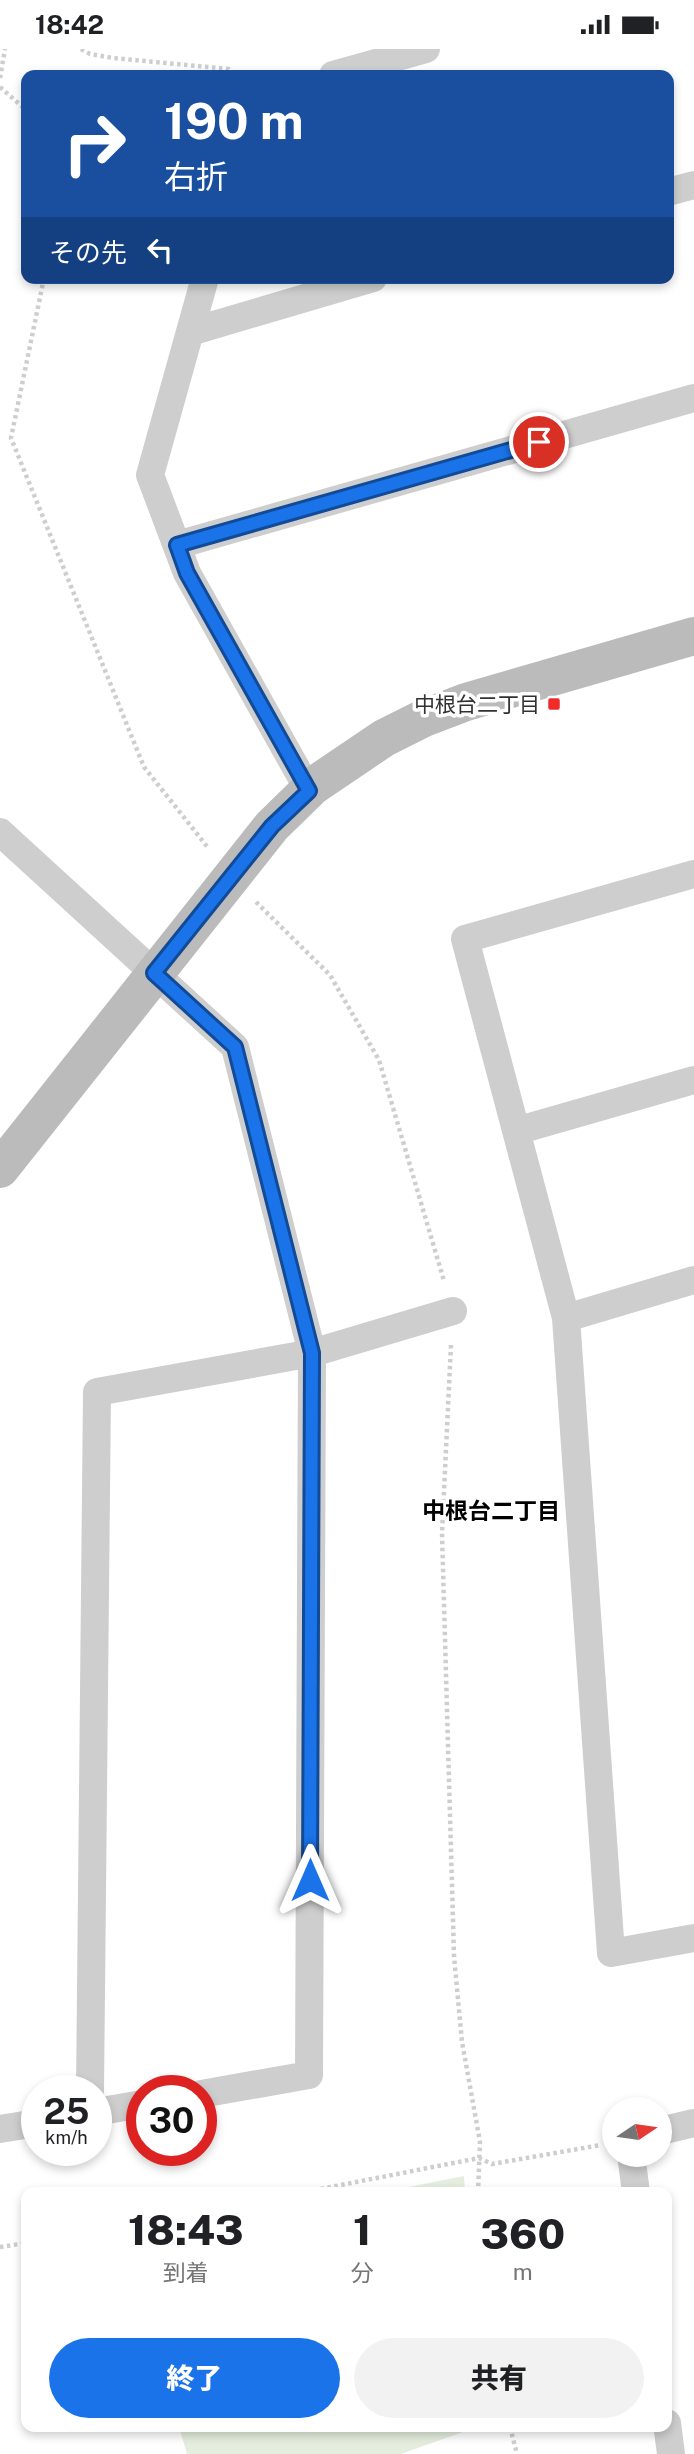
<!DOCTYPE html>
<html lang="ja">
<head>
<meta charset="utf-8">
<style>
	body { margin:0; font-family:"Public Sans","Noto Sans JP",sans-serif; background:#f2f2f2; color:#202124; height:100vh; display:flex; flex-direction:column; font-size:26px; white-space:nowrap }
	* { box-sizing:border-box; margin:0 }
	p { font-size:23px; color:#757577 }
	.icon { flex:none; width:38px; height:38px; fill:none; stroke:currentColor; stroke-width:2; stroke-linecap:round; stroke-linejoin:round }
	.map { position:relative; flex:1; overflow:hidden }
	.drawer { position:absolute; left:21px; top:2138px; width:651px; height:245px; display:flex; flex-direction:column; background:#fff; border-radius:14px; box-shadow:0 4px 10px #0003 }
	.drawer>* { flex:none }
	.hud { position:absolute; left:21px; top:21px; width:653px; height:214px; border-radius:14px; box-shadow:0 4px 10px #0003; background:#1a4fa0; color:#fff; overflow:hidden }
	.needle { width:46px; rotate:77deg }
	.fabs { position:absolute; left:602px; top:2048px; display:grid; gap:14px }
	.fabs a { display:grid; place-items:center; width:70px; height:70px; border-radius:50%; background:#fff; box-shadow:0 4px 10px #0003; font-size:35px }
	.speed { position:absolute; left:21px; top:2026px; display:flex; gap:14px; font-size:35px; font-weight:700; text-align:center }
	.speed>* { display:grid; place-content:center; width:91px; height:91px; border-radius:50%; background:#fff; box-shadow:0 4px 10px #0003; line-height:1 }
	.speed small { font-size:18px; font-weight:400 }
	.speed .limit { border:10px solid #d22; background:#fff; color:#111 }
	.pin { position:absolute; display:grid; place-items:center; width:60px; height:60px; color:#fff; margin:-30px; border:4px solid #fff; border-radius:50%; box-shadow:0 2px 7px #0007 }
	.me { position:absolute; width:77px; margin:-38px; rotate:0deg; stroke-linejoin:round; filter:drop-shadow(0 0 5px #0008) }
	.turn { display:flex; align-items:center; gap:24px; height:147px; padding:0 28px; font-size:32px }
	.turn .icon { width:91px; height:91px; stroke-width:2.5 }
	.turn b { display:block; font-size:49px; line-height:60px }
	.then { display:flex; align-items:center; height:66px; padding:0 28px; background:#0003; gap:14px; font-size:26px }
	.eta { display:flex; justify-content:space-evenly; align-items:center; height:119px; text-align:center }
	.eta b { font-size:42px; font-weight:800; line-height:49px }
	.button { display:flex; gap:14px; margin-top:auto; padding:14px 28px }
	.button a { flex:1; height:80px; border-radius:42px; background:#1a73e8; color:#fff; font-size:28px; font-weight:800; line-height:80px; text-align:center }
	.button a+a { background:#f2f2f2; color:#202124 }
	.status { display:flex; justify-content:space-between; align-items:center; height:49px; padding:0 35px; background:#fff; direction:ltr }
	.status svg { height:19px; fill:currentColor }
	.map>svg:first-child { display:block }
</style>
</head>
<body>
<div class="status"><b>18:42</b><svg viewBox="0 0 49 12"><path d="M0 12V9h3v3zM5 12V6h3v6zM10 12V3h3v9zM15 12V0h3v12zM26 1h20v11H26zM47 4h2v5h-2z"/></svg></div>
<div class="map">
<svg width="694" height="2405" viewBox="0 0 694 2405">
	<rect width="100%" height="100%" fill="#fff"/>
	<!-- green -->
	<path fill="#e5eede" d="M464 2127 465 2144H378Z
		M179 2378H477L401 2405H187Z"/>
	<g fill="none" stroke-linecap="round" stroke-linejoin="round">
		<!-- path -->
		<path stroke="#cecece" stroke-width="4.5" stroke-dasharray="3.5 3.5" stroke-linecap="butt" d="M81 0 90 5 113 9 229 20 235 26
			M0 29 5 0
			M0 38 26 61
			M44 229 11 389 144 718 209 800
			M256 853 330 926 379 1011 444 1232
			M451 1296 442 1484 454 1907 462 1993 480 2093 478 2144
			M300 2144 479 2109 492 2115 601 2096
			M0 2198 26 2194
			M510 2378 517 2405"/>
		<!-- street -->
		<path stroke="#cecece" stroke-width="28" d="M333 26 426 0
			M668 143 694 136
			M205 229 150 426 187 524 309 742
			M190 283 373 229
			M177 496 694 349
			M0 783 235 998 312 1304 309 2026 201 2045
			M694 825 465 890 566 1269 611 1904 694 1889
			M516 1082 694 1031
			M566 1269 694 1231
			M90 2042 97 1343 312 1304 453 1262
			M96 2063 142 2055
			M0 2080 37 2074
			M660 2082 694 2074
			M631 2105 636 2144
			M667 2374 671 2405"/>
		<!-- secondary -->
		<path stroke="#bbb" stroke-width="38" d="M0 1120 272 777 313 737 384 689 424 669 466 653 694 587"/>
	</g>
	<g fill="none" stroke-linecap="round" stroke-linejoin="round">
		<!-- route casing -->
		<g stroke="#114b97" stroke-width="18">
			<path id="route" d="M310 1831 312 1304 235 998 154 924 272 777 309 742 187 524 177 496 539 393"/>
		</g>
		<!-- route -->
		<use href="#route" stroke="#1a73e8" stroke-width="12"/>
	</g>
	<!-- markers -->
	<rect fill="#f02c2a" stroke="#fff" stroke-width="2.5" x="547" y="648" width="14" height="14" rx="3.5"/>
	<g text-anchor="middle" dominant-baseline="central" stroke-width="7" stroke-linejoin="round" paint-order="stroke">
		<!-- poi labels -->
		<g font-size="21" fill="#313131" stroke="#fff" text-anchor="end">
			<text x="540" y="655">中根台二丁目</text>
		</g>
		<!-- neighbourhood labels -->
		<g font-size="23" font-weight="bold" fill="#000" stroke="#fff">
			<text x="491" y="1461">中根台二丁目</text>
		</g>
	</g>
</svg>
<div class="fabs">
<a><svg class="needle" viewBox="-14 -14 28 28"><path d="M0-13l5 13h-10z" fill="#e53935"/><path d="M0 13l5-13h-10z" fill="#757577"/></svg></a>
</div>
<div class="speed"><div>25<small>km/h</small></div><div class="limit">30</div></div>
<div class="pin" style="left:539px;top:393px;background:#d93025"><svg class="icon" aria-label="arrive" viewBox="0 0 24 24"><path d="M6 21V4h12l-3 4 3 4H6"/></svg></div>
<svg class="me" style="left:310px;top:1831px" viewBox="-20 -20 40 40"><path d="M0-17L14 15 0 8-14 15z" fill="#1a73e8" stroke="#fff" stroke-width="4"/></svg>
<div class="hud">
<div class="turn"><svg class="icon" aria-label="right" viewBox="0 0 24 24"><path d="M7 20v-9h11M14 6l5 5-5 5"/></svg><div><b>190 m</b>右折</div></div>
<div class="then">その先<svg class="icon" aria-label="left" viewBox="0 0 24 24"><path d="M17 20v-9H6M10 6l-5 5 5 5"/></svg></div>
</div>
<section class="drawer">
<div class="eta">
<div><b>18:43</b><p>到着</p></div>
<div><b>1</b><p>分</p></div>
<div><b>360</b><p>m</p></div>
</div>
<div class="button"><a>終了</a><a>共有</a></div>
</section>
</div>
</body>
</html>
